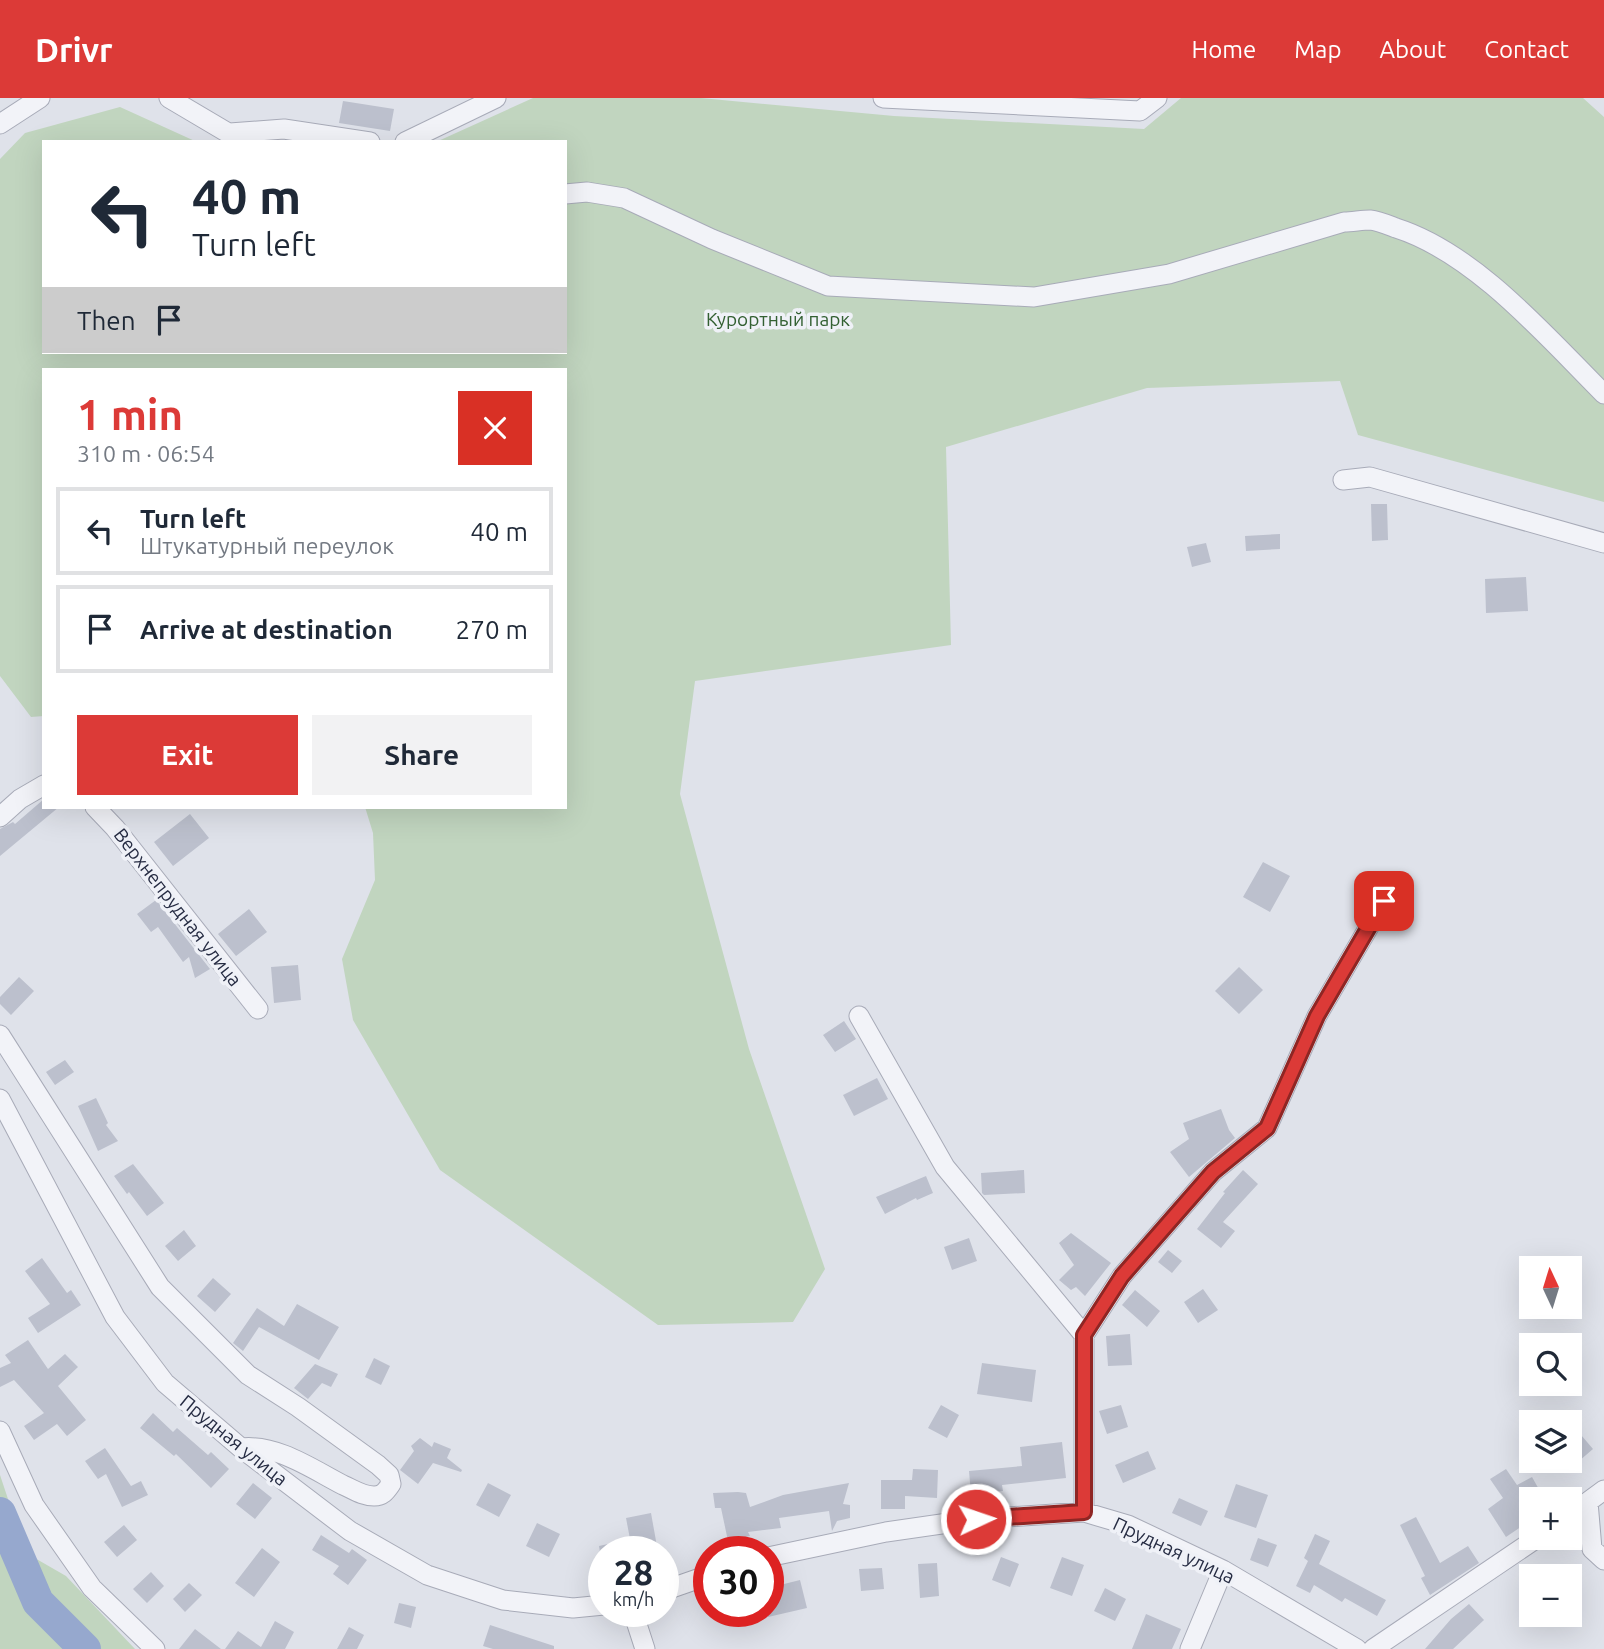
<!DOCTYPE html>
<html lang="en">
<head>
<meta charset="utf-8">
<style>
	body { margin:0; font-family:Ubuntu,sans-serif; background:#f2f2f3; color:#1f2937; height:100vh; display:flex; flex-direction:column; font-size:26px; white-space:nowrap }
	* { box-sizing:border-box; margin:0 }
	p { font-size:23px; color:#747a83 }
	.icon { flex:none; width:38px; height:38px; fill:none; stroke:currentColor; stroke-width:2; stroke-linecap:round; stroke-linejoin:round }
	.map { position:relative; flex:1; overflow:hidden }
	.panel { position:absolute; left:42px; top:270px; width:525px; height:441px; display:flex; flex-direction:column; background:#fff; border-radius:0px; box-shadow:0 7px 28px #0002 }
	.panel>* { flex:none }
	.top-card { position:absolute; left:42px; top:42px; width:525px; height:214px; border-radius:0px; box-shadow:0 7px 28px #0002; background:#fff; color:#1f2937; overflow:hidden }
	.needle { width:46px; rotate:356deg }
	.tools { position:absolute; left:1519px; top:1158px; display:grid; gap:14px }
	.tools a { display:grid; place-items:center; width:63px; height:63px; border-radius:0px; background:#fff; box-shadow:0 7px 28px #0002; font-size:35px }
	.speed { position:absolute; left:588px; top:1438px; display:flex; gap:14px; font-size:35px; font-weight:700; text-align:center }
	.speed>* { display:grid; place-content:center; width:91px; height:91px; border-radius:50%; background:#fff; box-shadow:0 7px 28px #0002; line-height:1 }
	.speed small { font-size:18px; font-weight:400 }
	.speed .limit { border:10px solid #d22; background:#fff; color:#111 }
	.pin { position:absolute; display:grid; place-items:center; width:60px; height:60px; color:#fff; margin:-30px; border-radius:14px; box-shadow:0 4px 10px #0006 }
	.me { position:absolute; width:77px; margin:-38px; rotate:87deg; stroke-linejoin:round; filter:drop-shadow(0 0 5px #0008) }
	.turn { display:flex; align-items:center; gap:24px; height:147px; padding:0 35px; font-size:32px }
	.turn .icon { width:91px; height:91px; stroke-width:2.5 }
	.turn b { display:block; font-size:49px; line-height:60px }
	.then { display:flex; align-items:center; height:66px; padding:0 35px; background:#0003; gap:14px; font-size:26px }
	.round { display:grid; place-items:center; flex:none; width:74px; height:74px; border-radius:0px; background:#f2f2f3 }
	.summary { display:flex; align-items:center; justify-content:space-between; height:119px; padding:0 35px }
	h1 { font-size:42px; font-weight:600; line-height:52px; color:#dc3a37 }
	.primary-button { display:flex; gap:14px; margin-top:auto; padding:14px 35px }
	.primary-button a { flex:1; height:80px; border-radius:0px; background:#dc3a37; color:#fff; font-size:28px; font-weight:600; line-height:80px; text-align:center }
	.primary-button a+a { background:#f2f2f3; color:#1f2937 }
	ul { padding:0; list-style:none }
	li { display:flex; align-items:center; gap:21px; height:88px; margin:0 14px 10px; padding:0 21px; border:4px solid #e0e1e3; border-radius:0px }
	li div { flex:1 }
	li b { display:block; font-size:26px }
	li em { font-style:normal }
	header { display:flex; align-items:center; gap:42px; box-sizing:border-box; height:98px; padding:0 35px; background:#dc3a37; color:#fff }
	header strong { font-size:33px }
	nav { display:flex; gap:38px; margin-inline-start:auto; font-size:24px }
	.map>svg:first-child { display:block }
</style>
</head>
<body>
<header>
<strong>Drivr</strong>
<nav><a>Home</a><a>Map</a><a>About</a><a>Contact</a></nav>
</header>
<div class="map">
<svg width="1604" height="1551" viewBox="0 0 1604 1551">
	<rect width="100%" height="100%" fill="#dfe2ea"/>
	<!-- green -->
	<path fill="#c1d5bf" d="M533 0H701L894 18 1144 31 1181 0H1583L1604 19V404L1358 337 1340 283 1147 290 946 349 951 547 695 583 680 696 749 951 825 1171 793 1224 658 1227 440 1072 353 922 342 861 375 782 373 735 365 709H565V271H44V618L31 619 0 578V61L25 35 120 9 197 44H44V254H565V44H436Z
		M0 1377 26 1455 66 1478 135 1551H0Z"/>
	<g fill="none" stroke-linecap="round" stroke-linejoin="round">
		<!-- river -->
		<path stroke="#96a8ce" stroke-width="32" d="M0 1415 38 1504 85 1551"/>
	</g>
	<!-- building -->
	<path fill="#bcc0cd" d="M343 3 394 11 390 33 339 25Z
		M1371 406H1387L1388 442 1372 443Z
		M1280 436V451L1246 453 1245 438Z
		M1206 445 1211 464 1192 469 1187 449Z
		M1526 479 1528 513 1486 515 1485 481Z
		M44 701V709H59L0 758V731L13 724 15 726Z
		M190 716 209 740 173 768 154 744Z
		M1263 764 1290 778 1270 814 1243 799Z
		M156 802 210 871 195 880 189 859 183 864 158 829 151 834 137 816Z
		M249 811 267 834 236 858 218 836Z
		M298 867 301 902 274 905 271 869Z
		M1239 869 1263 892 1239 916 1215 893Z
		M19 879 34 893 11 917 0 906V899Z
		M844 923 856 941 835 954 823 937Z
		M65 962 74 974 55 987 46 974Z
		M877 980 888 1001 854 1018 843 997Z
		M96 1000 108 1025 106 1027 118 1043 98 1053 78 1008Z
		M1221 1011 1229 1032 1235 1040 1189 1079 1170 1054 1189 1041 1183 1025Z
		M133 1066 164 1105 147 1118 129 1094 127 1096 114 1078Z
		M1024 1072 1025 1095 984 1097 982 1095 981 1075Z
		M1243 1072 1258 1086 1223 1124 1235 1133 1221 1150 1197 1131 1225 1095 1223 1094Z
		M926 1078 933 1095 917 1102 916 1100 885 1116 876 1099Z
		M184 1132 196 1148 178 1163 165 1148Z
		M1071 1135 1111 1165 1085 1198 1076 1189 1071 1192 1059 1182 1074 1167 1059 1145Z
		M969 1140 977 1163 952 1172 944 1149Z
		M1168 1152 1182 1163 1172 1175 1158 1164Z
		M42 1160 67 1195 71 1192 81 1207 38 1235 28 1220 50 1206 25 1173Z
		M213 1180 231 1196 215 1214 197 1198Z
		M1203 1191 1218 1212 1198 1225 1184 1204Z
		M1135 1192 1160 1213 1147 1229 1122 1207Z
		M297 1206 339 1229 319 1262 259 1229 243 1253 233 1245 257 1210 284 1228Z
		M1130 1236 1132 1267 1108 1268 1106 1238Z
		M28 1242 48 1271 65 1256 78 1269 58 1288 86 1322 67 1338 57 1326 34 1342 24 1328 44 1315 14 1282 0 1289V1270L11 1265 5 1257Z
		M374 1260 390 1268 381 1287 365 1279Z
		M982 1265 1036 1272 1032 1304 977 1296Z
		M315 1266 338 1276 331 1289 322 1285 308 1301 294 1290Z
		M941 1307 959 1317 947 1340 928 1330Z
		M1121 1307 1128 1329 1107 1336 1099 1313Z
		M153 1315 173 1334 177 1330 208 1357 211 1354 229 1371 211 1390 176 1356 174 1358 140 1330Z
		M1570 1324 1593 1351 1579 1363 1570 1352Z
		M420 1340 432 1349 434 1344 451 1351 447 1360 462 1372 461 1374 433 1365 418 1386 400 1372 414 1353 411 1348Z
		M1062 1344 1066 1380 1002 1387 1003 1393 971 1396 969 1373 1022 1368 1020 1349Z
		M105 1350 131 1388 141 1383 148 1397 122 1409 106 1376 98 1381 85 1363Z
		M1148 1353 1156 1371 1123 1385 1115 1367Z
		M913 1371 938 1372 937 1400 905 1398V1411H881V1382H912Z
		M1506 1371 1517 1387 1532 1379 1545 1402H1531V1422L1506 1439 1488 1411 1503 1400 1490 1381Z
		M253 1385 272 1400 255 1421 236 1406Z
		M488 1385 511 1397 499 1419 476 1407Z
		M849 1385 843 1406 850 1407V1420L837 1423 832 1433 829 1413 779 1420 781 1430 748 1434 750 1438 728 1443 721 1410H715L713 1395 738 1394 746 1395 750 1409 783 1397Z
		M1236 1386 1268 1397 1256 1430 1224 1419Z
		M1179 1400 1208 1413 1201 1428 1172 1415Z
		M651 1415 658 1454H600L599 1448 630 1441 626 1420Z
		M1416 1419 1440 1465 1468 1448 1479 1465 1430 1497 1421 1480 1425 1478 1400 1427Z
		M537 1425 560 1436 549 1459 526 1448Z
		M124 1427 137 1442 117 1459 104 1444Z
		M1315 1436 1330 1443 1319 1466 1386 1502 1377 1518 1345 1500 1342 1504 1314 1487 1310 1495 1296 1488 1308 1463 1304 1460Z
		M321 1437 349 1455 352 1451 367 1462 348 1487 333 1476 339 1468 312 1452Z
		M1258 1440 1277 1447 1268 1469 1250 1462Z
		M262 1450 280 1464 254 1499 235 1485Z
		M1001 1459 1019 1466 1010 1489 992 1482Z
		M1062 1459 1084 1467 1072 1498 1050 1490Z
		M937 1465 939 1498 920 1500 918 1466Z
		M882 1470 884 1491 861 1493 859 1471Z
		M151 1474 164 1488 147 1505 133 1491Z
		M800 1482 807 1510 768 1519V1490Z
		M189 1485 202 1497 185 1514 173 1501Z
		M1105 1490 1126 1501 1115 1523 1094 1513Z
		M399 1505 416 1509 411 1530 394 1525Z
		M1469 1506 1484 1522 1453 1551H1425L1451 1521Z
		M1146 1516 1181 1531 1172 1551H1132Z
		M275 1523 294 1534 285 1551H225L238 1533 261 1549Z
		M490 1527 554 1548V1551H493L483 1548Z
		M349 1529 364 1537 357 1551H337Z
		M195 1531 221 1551H179Z"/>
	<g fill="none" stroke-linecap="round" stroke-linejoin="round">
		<!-- minor casing -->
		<g stroke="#a8abb8" stroke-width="21">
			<path id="minor" d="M169 0 240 42
				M883 0 1140 13 1157 0
				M0 26 40 0
				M230 35 284 31 370 44
				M405 44 496 0
				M565 96 587 94 624 100 712 141 828 188 1034 199 1169 176 1344 124C1352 124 1362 122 1370 122 1379 123 1388 127 1396 130 1475 155 1546 238 1604 296
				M1343 382 1370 379 1604 445
				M95 709 115 730 258 911
				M0 719 20 701 44 687
				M859 918 945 1069 1084 1237V1414
				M0 937 160 1189 248 1277 298 1309 378 1367 389 1377 391 1386C386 1393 383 1398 374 1398 362 1398 353 1391 343 1387 312 1371 277 1346 241 1350
				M0 1001 115 1219 165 1285 241 1350 350 1433 427 1477 503 1502 573 1510 604 1507
				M1084 1237 1122 1178 1213 1074 1267 1030 1317 918 1384 803
				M0 1333 34 1407 92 1490 155 1551
				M1588 1404 1592 1451 1604 1462
				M1570 1417 1604 1392
				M768 1459 886 1434 976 1421 1084 1414 1128 1427 1223 1472 1357 1551
				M663 1493 709 1477
				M633 1514 645 1551
				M1190 1551 1223 1472
				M1373 1551 1537 1440"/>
		</g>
		<!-- minor -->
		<use href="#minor" stroke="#f2f3f8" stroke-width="19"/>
	</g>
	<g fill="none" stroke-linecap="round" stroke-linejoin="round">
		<!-- route casing -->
		<g stroke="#8f2624" stroke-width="18">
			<path id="route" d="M976 1421 1084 1414V1237L1122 1178 1213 1074 1267 1030 1317 918 1384 803"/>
		</g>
		<!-- route -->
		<use href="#route" stroke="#dc3a37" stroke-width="12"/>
	</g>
	<g text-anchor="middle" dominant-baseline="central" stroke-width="7" stroke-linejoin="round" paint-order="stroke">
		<!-- park labels -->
		<g font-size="19" fill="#336032" stroke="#eff1f7">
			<text x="778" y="221">Курортный парк</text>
		</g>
		<!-- street labels -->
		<g font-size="19" fill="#262c43" stroke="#eff1f7">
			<text transform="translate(178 809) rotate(52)">Верхнепрудная улица</text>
			<text transform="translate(234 1342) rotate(39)">Прудная улица</text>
			<text transform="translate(1174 1452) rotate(25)">Прудная улица</text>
		</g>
	</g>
</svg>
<div class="tools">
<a><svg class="needle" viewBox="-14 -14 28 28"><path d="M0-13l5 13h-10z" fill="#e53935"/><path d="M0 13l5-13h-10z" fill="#747a83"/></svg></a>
<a><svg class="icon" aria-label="search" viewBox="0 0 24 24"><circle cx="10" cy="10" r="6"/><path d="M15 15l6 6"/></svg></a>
<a><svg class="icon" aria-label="layers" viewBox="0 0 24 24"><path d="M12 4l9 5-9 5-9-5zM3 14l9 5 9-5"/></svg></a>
<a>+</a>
<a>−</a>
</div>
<div class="speed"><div>28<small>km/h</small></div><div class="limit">30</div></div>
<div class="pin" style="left:1384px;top:803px;background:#d93025"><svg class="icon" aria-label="arrive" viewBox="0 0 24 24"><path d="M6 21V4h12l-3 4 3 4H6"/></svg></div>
<svg class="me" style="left:976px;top:1421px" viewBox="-20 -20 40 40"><circle r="17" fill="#dc3a37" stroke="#fff" stroke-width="3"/><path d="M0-11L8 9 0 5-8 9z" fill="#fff"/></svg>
<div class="top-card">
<div class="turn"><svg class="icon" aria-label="left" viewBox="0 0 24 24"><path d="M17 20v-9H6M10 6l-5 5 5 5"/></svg><div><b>40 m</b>Turn left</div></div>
<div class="then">Then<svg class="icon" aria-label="arrive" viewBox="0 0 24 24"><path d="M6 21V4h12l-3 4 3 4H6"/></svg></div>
</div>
<section class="panel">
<div class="summary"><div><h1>1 min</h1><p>310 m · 06:54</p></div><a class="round" style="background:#d93025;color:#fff"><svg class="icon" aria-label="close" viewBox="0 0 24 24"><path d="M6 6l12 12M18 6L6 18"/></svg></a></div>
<ul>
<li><svg class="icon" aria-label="left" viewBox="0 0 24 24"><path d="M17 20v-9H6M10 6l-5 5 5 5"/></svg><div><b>Turn left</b><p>Штукатурный переулок</p></div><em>40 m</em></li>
<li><svg class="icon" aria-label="arrive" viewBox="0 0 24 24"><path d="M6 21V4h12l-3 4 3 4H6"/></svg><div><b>Arrive at destination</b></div><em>270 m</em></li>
</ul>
<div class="primary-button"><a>Exit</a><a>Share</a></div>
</section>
</div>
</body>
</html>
